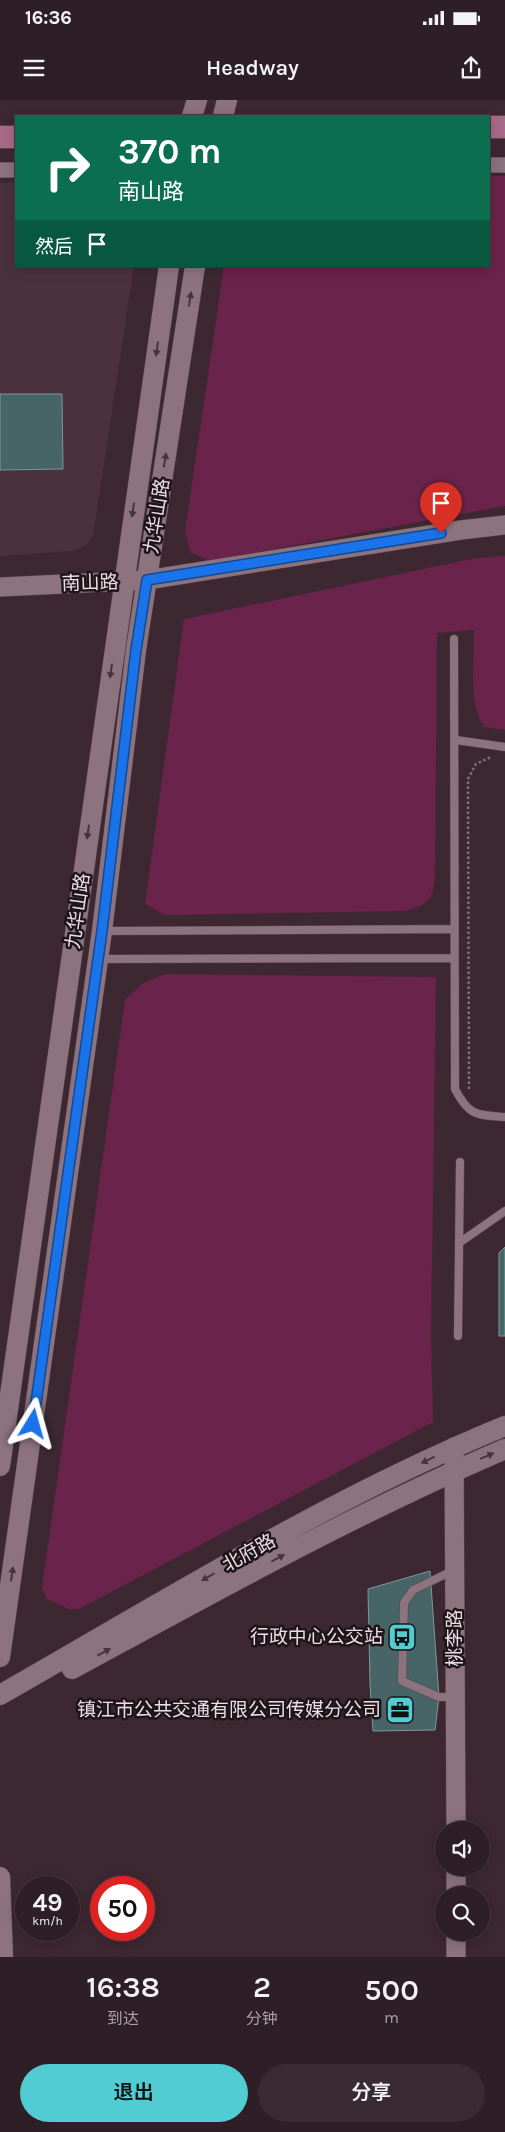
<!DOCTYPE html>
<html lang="zh">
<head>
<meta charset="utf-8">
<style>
	body { margin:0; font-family:Karla,"Noto Sans SC",sans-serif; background:#3a2b32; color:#f1f3f6; height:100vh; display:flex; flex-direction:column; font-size:19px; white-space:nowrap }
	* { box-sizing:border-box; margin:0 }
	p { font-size:16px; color:#a7a2a7 }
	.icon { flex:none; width:28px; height:28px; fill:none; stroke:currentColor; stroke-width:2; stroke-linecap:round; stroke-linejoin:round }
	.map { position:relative; height:1857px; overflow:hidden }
	.sheet { display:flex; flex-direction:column; background:#2e1e26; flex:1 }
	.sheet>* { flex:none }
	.banner { position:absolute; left:15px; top:15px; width:475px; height:152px; border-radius:0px; box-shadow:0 2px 12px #0003,0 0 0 1px #493c43; background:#0b6e4f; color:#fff; overflow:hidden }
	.buttons { position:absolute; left:435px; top:1721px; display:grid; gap:10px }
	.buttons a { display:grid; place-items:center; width:55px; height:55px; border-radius:50%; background:#2e1e26; box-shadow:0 2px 12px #0003,0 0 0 1px #493c43; font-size:25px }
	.speed { position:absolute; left:15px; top:1776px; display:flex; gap:10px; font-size:25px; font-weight:700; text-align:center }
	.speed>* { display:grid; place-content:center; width:65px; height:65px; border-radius:50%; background:#2e1e26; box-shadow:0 2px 12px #0003,0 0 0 1px #493c43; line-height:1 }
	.speed small { font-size:12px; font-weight:400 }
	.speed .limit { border:8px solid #d22; background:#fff; color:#111 }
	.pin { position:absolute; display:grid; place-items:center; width:42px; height:42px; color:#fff; margin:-51px -21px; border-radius:50% 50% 50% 0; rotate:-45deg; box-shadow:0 0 5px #0007 }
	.pin .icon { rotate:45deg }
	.me { position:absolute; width:55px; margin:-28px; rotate:8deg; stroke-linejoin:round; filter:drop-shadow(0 0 4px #0008) }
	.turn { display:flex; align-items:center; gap:18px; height:105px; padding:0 20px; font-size:22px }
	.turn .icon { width:65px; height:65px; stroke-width:2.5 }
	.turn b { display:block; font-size:35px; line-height:42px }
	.then { display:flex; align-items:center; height:48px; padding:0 20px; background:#0003; gap:10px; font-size:19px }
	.eta { display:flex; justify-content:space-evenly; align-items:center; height:85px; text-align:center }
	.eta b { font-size:30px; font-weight:600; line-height:35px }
	.button { display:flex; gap:10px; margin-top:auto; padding:10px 20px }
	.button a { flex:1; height:58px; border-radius:30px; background:#51ccd2; color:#111; font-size:20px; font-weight:600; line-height:58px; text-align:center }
	.button a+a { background:#3a2b32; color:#f1f3f6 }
	.status { display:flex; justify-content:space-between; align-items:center; height:35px; padding:0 25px; background:#2e1e26; direction:ltr }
	.status svg { height:14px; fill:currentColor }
	header { display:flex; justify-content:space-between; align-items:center; height:65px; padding:0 20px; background:#2e1e26; font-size:22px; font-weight:600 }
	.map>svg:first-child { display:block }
</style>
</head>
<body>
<div class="status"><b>16:36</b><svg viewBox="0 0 49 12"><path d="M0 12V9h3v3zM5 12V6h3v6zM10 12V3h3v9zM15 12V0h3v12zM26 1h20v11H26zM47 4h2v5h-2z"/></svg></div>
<header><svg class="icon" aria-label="menu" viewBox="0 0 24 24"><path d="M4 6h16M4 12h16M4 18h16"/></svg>Headway<svg class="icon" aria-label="share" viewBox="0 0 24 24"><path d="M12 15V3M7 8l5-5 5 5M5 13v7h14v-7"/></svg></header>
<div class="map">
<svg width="505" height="1857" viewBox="0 0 505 1857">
	<rect width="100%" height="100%" fill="#3d2832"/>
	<!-- built -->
	<path fill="#4b313d" d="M16 82V166H134L93 436 87 445 73 451 0 456V83Z"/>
	<!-- green -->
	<path fill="#6a234a" d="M489 76H505V406L210 461 190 452 185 431 224 166H489Z
		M505 456V630L484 627C467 599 475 561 474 530L437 533 435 772C433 799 432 803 406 811L165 815 145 804 184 519 476 458Z
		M165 874 436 877 431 1237 433 1322 79 1509H69L47 1499 42 1488 125 900 143 883Z"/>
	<!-- building -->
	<path fill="#476566" stroke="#7a999a" d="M0 294H62L63 369 0 370Z
		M505 1147V1236H499V1153Z
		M430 1471 439 1597 435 1630 373 1631 370 1584 368 1489Z"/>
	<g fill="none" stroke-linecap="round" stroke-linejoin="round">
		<!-- service casing -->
		<g stroke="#58464f" stroke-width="9">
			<path id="service" d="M454 539 455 989C469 1016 476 1015 505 1017
				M456 640 505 647
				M104 831 454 829
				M98 859 454 858
				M459 1143 505 1111
				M458 1236 460 1062
				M454 1470 413 1490 404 1503 402 1581 439 1597H455"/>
		</g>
		<!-- minor casing -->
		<g stroke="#58464f" stroke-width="16">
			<path id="minor" d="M489 65H505
				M0 70H16"/>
		</g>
		<!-- tertiary casing -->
		<g stroke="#58464f" stroke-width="20">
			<path id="tertiary" d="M0 487 147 480 461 430 505 425
				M454 1347 456 1730
				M456 1768V1795
				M456 1832V1857"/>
		</g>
		<!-- secondary casing -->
		<g stroke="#58464f" stroke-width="21">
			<path id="secondary" d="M192 16 197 0
				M223 16 227 0
				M0 1366 169 166
				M0 1557 102 831 136 550 195 166
				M72 1569C214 1492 356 1413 505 1349
				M0 1595C165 1501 329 1398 505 1326
				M0 1777 3 1857"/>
		</g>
		<!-- primary casing -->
		<g stroke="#58464f" stroke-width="24">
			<path id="primary" d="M489 27H505
				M0 37H16"/>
		</g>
		<!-- path -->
		<path stroke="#84717a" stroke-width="2.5" stroke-dasharray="2.5 2.5" stroke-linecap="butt" d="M469 989 468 679 476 664 491 657"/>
		<!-- service -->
		<use href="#service" stroke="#8c737e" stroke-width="8"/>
		<!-- minor -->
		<use href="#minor" stroke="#8c737e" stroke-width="15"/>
		<!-- tertiary -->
		<use href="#tertiary" stroke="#8c737e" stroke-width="19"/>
		<!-- secondary -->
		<use href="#secondary" stroke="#8c737e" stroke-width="20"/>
		<!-- primary -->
		<use href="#primary" stroke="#a86b89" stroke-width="22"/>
	</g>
	<!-- one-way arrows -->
	<defs><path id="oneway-solid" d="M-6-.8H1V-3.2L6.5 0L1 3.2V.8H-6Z" transform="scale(1.25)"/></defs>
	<g fill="#44363c">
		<use href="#oneway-solid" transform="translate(190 199) rotate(-81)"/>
		<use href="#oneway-solid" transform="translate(157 249) rotate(98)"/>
		<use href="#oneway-solid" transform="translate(165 360) rotate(-81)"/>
		<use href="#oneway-solid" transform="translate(133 410) rotate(98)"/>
		<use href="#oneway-solid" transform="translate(111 571) rotate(98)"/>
		<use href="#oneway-solid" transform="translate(88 732) rotate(98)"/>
		<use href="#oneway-solid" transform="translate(487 1356) rotate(-23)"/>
		<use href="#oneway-solid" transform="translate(428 1360) rotate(154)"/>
		<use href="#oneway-solid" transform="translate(278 1458) rotate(-28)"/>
		<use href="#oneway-solid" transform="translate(12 1474) rotate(-82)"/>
		<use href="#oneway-solid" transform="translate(208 1477) rotate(150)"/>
		<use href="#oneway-solid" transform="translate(104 1552) rotate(-29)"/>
	</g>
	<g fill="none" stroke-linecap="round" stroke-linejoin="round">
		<!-- route casing -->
		<g stroke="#114b97" stroke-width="12">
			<path id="route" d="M33 1324 102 831 136 550 147 480 441 433"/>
		</g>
		<!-- route -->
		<use href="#route" stroke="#1a73e8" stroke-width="9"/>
	</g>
	<!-- icons -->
	<defs>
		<g id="bus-square" transform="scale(1.4375)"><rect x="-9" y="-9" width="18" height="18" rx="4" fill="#51ccd2" stroke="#1e1519"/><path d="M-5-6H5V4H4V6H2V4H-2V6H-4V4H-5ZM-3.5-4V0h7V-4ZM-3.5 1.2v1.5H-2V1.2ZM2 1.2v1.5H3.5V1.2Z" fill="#111"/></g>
		<g id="office-square" transform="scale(1.4375)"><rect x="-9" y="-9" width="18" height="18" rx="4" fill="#51ccd2" stroke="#1e1519"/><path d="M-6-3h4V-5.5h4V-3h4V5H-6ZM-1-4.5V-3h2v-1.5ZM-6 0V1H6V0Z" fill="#111"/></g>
	</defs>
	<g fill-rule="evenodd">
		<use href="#bus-square" x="402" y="1537"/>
		<use href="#office-square" x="400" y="1610"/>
	</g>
	<g text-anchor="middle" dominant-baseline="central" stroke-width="5" stroke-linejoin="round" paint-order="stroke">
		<!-- street labels -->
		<g font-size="19" fill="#ecdde4" stroke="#1e1519">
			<text transform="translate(157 416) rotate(-81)">九华山路</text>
			<text transform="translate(90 483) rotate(-2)">南山路</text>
			<text transform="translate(78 811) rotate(-82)">九华山路</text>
			<text transform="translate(249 1453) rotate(-29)">北府路</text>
			<text transform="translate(455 1538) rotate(-90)">桃李路</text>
		</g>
		<!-- poi labels -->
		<g font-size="19" fill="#ecdde4" stroke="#1e1519" text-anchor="end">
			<text x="383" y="1537">行政中心公交站</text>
			<text x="381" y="1610">镇江市公共交通有限公司传媒分公司</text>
		</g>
	</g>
</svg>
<div class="buttons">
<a><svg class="icon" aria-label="sound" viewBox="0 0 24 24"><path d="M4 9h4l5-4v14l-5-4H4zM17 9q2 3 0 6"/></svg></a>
<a><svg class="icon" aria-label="search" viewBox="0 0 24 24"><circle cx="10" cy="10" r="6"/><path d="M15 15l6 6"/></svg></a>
</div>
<div class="speed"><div>49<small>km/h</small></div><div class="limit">50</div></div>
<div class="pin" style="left:441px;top:433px;background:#d93025"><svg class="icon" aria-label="arrive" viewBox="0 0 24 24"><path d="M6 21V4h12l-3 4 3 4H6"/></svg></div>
<svg class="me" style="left:33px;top:1324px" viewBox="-20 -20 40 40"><path d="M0-17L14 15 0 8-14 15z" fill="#1a73e8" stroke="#fff" stroke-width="4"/></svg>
<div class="banner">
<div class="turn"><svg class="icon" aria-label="right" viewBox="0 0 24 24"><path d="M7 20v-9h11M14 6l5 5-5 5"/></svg><div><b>370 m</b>南山路</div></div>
<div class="then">然后<svg class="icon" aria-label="arrive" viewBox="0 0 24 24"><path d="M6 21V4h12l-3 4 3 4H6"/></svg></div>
</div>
</div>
<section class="sheet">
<div class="eta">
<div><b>16:38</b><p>到达</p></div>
<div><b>2</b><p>分钟</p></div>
<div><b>500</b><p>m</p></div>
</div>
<div class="button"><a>退出</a><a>分享</a></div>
</section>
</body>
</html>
